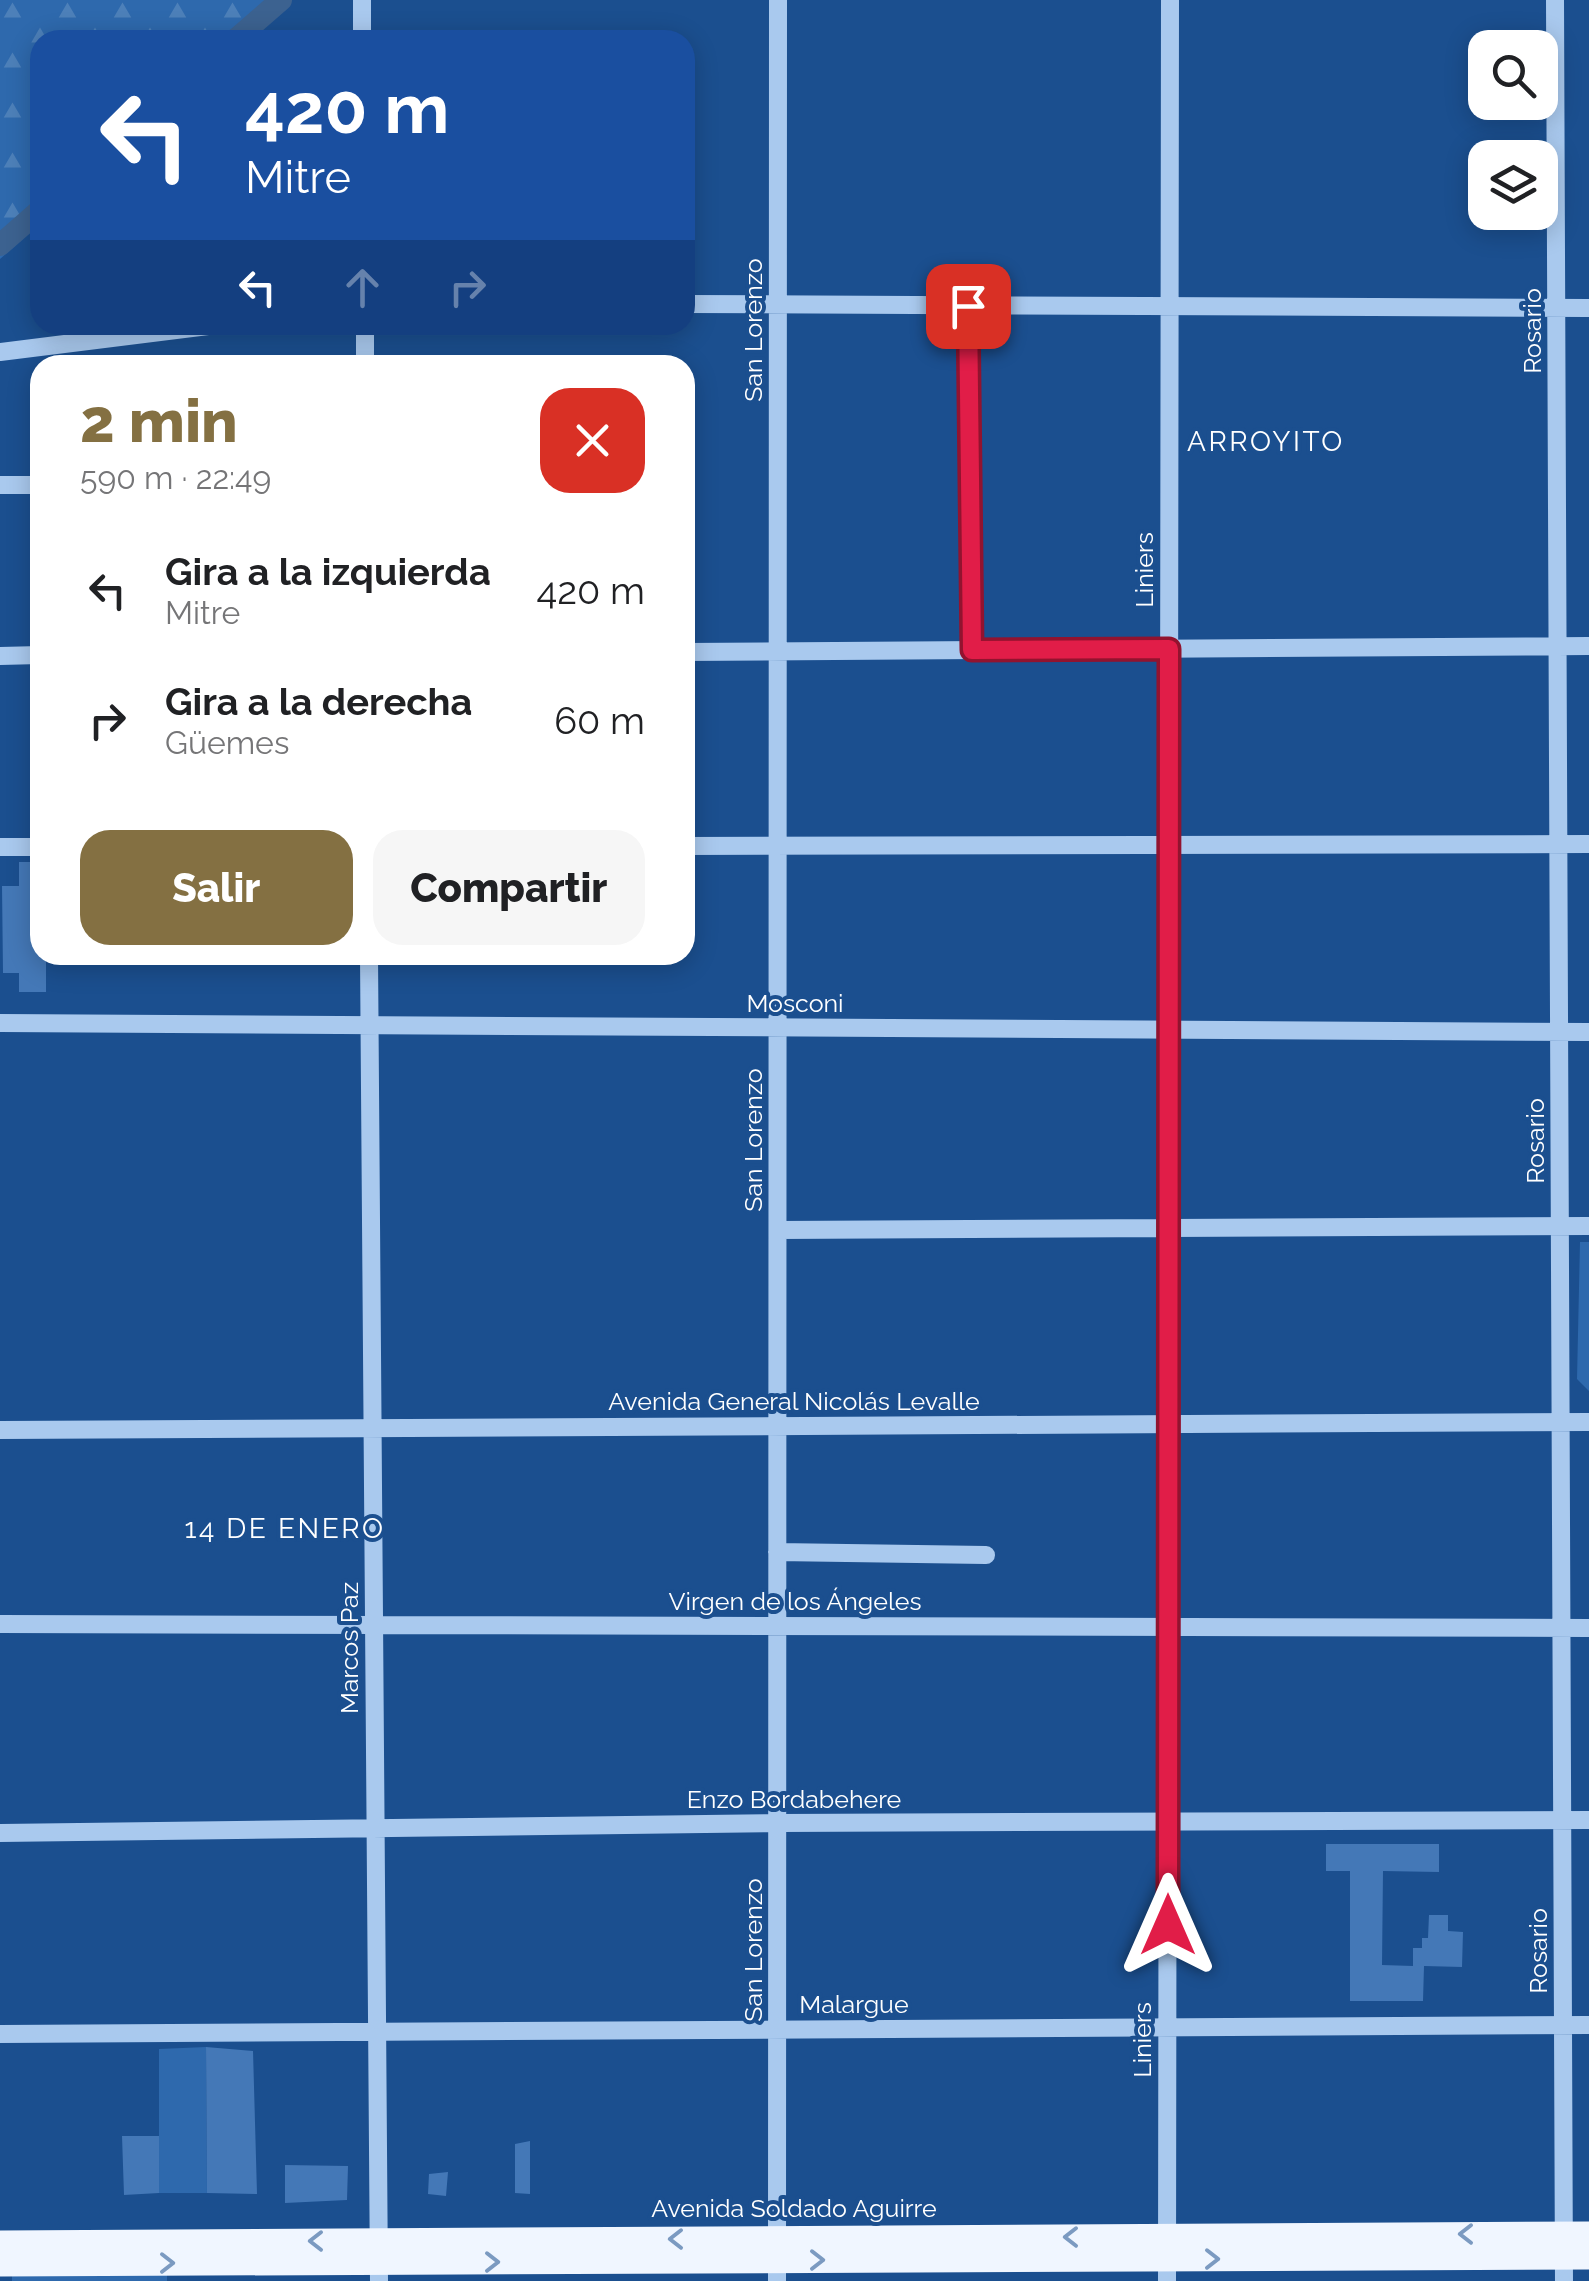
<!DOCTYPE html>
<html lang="es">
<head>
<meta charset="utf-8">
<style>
	body { margin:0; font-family:Raleway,sans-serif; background:#f6f6f6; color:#202124; height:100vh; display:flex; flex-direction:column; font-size:38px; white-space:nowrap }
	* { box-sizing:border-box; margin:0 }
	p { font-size:32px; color:#757577 }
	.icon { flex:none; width:55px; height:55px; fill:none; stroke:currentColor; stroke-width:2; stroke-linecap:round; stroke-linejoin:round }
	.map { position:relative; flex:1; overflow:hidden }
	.details { position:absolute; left:30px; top:355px; width:665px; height:610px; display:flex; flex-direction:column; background:#fff; border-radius:30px; box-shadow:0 5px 25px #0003 }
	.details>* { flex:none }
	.banner { position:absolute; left:30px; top:30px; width:665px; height:305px; border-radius:30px; box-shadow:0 5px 25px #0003; background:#1a4fa0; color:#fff; overflow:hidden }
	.tools { position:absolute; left:1468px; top:30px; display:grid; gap:20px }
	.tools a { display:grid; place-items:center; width:90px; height:90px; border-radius:20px; background:#fff; box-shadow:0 5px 25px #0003; font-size:50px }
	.pin { position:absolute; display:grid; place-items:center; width:85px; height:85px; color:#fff; margin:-42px; border-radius:20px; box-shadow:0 5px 15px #0006 }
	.me { position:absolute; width:110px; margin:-55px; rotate:0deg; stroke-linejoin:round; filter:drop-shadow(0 0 8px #0008) }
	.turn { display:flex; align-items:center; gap:35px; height:210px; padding:0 50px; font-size:45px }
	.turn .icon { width:130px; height:130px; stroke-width:2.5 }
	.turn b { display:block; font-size:70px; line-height:85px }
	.lanes { display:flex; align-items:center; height:95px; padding:0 50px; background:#0003; justify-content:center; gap:50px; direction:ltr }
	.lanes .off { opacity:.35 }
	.round { display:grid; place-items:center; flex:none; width:105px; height:105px; border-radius:30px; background:#f6f6f6 }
	.summary { display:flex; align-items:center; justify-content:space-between; height:170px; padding:0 50px }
	h1 { font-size:60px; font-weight:800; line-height:75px; color:#847042 }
	.button { display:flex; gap:20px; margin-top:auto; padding:20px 50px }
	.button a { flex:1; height:115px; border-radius:30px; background:#847042; color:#fff; font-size:40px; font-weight:800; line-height:115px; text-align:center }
	.button a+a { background:#f6f6f6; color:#202124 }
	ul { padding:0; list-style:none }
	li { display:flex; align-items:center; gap:30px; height:130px; padding:0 50px }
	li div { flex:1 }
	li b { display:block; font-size:38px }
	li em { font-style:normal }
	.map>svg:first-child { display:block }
</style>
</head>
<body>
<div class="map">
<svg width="1589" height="2281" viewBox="0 0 1589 2281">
	<defs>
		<pattern id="forest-firs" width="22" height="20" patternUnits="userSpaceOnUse" patternTransform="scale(2.5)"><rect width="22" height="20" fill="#2e69ad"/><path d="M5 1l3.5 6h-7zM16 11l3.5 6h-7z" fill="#4d80b9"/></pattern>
		<pattern id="park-tufts" width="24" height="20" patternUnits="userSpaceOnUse" patternTransform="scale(2.5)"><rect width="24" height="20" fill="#2e69ad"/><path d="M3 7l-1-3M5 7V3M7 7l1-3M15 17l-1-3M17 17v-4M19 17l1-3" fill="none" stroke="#4d80b9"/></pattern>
	</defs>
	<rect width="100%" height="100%" fill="#1b4f8f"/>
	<!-- forest -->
	<path fill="url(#forest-firs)" d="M0 0H289L245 40H40V224L0 259Z"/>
	<!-- park -->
	<path fill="url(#park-tufts)" d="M167 2274V2281H12V2275Z"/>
	<!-- pitch -->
	<path fill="#2e69ad" d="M1580 1242H1589V1391L1577 1379Z
		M206 2047 207 2193H159V2049Z"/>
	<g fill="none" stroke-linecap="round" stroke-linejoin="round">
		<!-- canal -->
		<path stroke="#3c6290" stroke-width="22" d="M235 40 281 0
			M0 245 40 210"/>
	</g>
	<!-- building -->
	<path fill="#4478b7" d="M19 862H40V955H46V992H19V973H3L2 886H19Z
		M1326 1844H1439V1872L1383 1871 1382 1965 1413 1966V1948H1422V1938H1428L1429 1915H1448V1931L1463 1932 1462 1967 1424 1966 1423 2001H1350V1871H1326Z
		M206 2047 253 2051 257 2194 207 2193Z
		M122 2136H159V2193L124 2195Z
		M530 2141V2194L515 2193V2144Z
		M285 2165 348 2166 347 2200 285 2203Z
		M448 2172 446 2196 428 2194 429 2174Z"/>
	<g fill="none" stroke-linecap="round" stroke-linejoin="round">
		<!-- minor -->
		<path stroke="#a9c9ee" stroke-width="18" d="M362 0V40
			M1555 0 1564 2281
			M685 304 1589 308
			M968 305 972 650
			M365 325V365
			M0 352 216 325
			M0 485H40
			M685 652 1589 646
			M0 656 40 655
			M685 846 1589 844
			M0 847H40
			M369 955 379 2281
			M0 1023 1589 1032
			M778 1230 1589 1226
			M0 1430 1589 1422
			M777 1552 986 1555
			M0 1624 1589 1628
			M0 1833 779 1823 1589 1820
			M0 2034 1589 2025
			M777 2281 778 0
			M1167 2281 1170 0"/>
		<!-- major -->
		<path stroke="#f0f6ff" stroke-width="25" d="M0 2243 1589 2234
			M0 2264 1589 2257"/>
	</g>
	<!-- one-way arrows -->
	<defs><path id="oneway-chevron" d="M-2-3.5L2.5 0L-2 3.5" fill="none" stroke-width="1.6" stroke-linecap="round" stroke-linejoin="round" transform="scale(2.5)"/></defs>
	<g stroke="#7b9ac1">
		<use href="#oneway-chevron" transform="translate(1466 2234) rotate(180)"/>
		<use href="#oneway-chevron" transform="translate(1071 2237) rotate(180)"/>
		<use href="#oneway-chevron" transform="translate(676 2239) rotate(180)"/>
		<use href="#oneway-chevron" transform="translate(316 2241) rotate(180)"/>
		<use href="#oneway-chevron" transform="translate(1212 2259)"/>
		<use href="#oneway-chevron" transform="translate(817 2260)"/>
		<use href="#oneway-chevron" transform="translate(492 2262)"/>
		<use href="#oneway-chevron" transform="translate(167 2263)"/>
	</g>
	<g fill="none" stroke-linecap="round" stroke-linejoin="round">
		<!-- route casing -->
		<g stroke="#92132f" stroke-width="25">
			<path id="route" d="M968 306 972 650 1169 649 1168 1925"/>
		</g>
		<!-- route -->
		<use href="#route" stroke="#e11d48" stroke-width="18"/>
	</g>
	<g text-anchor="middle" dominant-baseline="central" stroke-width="8" stroke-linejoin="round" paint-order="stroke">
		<!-- street labels -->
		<g font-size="25" fill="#fff" stroke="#1b4f8f">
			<text transform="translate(753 330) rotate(-90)">San Lorenzo</text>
			<text transform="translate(1532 331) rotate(-90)">Rosario</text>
			<text transform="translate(1144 570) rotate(-90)">Liniers</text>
			<text x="795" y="1003">Mosconi</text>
			<text transform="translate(753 1140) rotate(-90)">San Lorenzo</text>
			<text transform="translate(1535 1141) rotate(-90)">Rosario</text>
			<text x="794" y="1401">Avenida General Nicolás Levalle</text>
			<text x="795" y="1601">Virgen de los Ángeles</text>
			<text transform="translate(349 1648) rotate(-90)">Marcos Paz</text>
			<text x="794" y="1799">Enzo Bordabehere</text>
			<text transform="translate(753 1950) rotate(-90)">San Lorenzo</text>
			<text transform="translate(1538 1951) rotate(-90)">Rosario</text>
			<text x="854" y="2004">Malargue</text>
			<text transform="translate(1142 2040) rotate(-90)">Liniers</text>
			<text x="794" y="2208">Avenida Soldado Aguirre</text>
		</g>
		<!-- neighbourhood labels -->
		<g font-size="28" letter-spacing="2.5" fill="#fff" stroke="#1b4f8f">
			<text x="1266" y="441">ARROYITO</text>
			<text x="285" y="1528">14 DE ENERO</text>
		</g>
	</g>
</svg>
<div class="tools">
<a><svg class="icon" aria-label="search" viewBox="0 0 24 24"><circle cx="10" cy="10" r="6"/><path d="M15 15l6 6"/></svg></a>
<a><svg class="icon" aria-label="layers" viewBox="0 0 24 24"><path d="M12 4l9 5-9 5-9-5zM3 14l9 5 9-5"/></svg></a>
</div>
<div class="pin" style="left:968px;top:306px;background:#d93025"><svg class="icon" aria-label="arrive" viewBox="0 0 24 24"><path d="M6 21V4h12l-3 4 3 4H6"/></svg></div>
<svg class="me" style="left:1168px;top:1925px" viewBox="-20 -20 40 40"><path d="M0-17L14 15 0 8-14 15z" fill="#e11d48" stroke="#fff" stroke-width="4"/></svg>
<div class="banner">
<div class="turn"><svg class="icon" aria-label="left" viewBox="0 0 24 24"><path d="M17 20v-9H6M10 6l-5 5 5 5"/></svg><div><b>420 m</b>Mitre</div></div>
<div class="lanes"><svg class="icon" aria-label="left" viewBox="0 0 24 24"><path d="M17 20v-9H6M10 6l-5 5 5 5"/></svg><svg class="icon off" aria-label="ahead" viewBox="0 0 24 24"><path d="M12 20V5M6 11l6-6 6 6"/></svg><svg class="icon off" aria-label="right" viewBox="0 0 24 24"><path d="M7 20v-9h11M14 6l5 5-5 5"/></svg></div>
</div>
<section class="details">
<div class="summary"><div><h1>2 min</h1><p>590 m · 22:49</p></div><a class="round" style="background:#d93025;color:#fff"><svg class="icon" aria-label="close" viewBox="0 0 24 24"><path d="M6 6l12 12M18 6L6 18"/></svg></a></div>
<ul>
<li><svg class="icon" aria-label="left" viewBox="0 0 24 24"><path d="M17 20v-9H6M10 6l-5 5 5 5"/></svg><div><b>Gira a la izquierda</b><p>Mitre</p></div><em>420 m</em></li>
<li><svg class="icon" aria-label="right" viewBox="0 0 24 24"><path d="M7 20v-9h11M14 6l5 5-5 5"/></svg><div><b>Gira a la derecha</b><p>Güemes</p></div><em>60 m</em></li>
</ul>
<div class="button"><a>Salir</a><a>Compartir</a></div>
</section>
</div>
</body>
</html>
